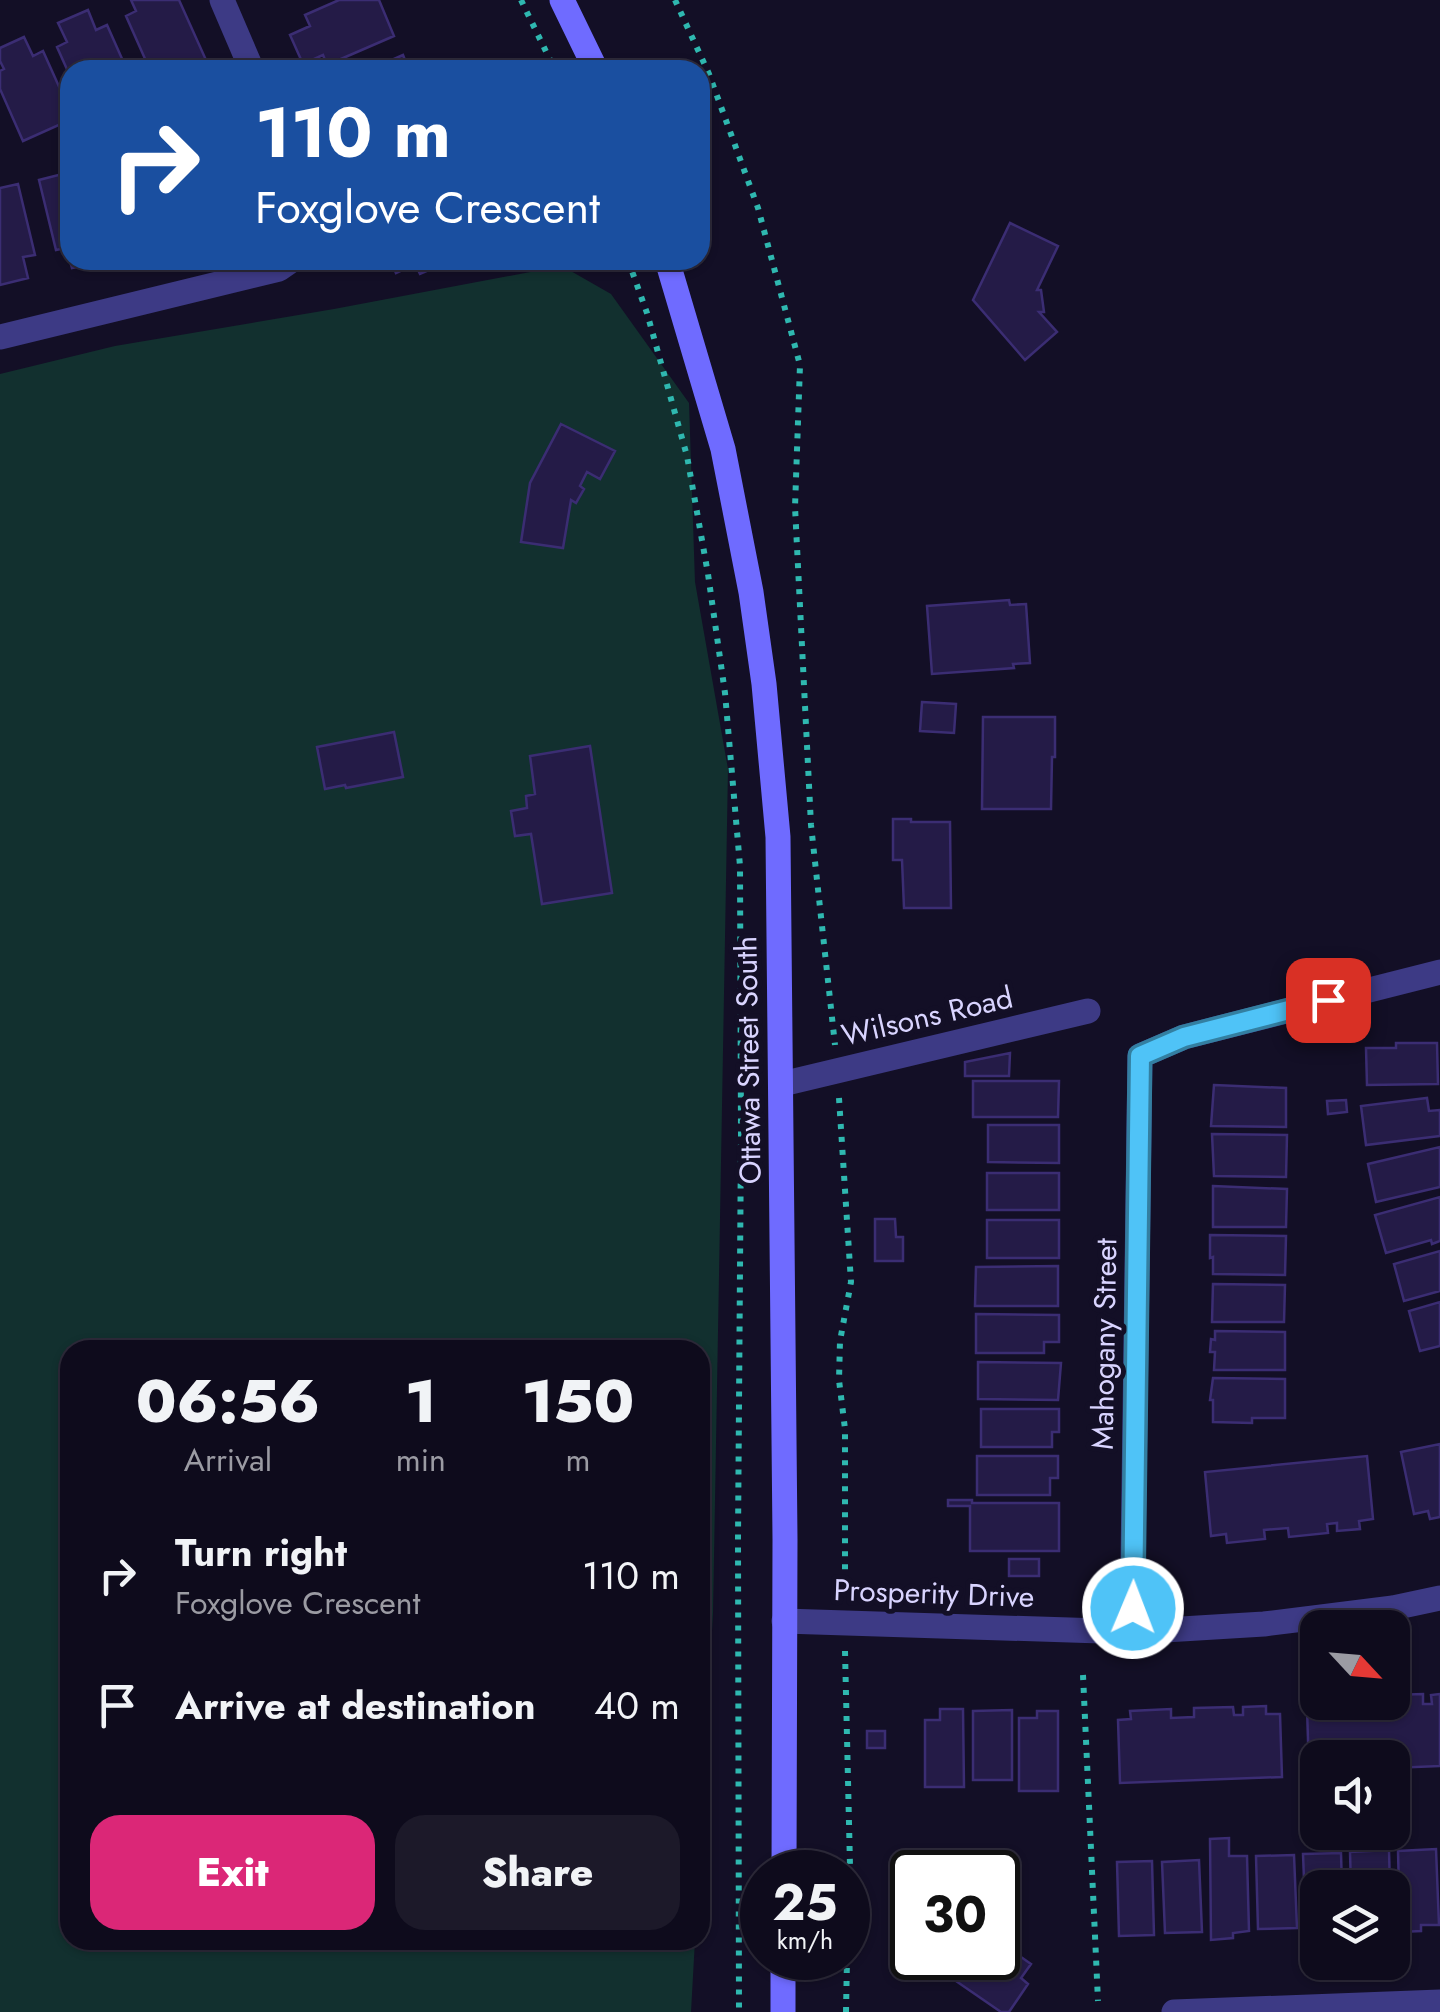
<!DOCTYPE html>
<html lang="en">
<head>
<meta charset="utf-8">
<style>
	body { margin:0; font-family:Jost,sans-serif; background:#1c1929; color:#f1f3f6; height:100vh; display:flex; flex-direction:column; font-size:38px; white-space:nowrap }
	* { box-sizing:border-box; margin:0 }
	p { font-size:32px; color:#9b9ba3 }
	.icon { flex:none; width:55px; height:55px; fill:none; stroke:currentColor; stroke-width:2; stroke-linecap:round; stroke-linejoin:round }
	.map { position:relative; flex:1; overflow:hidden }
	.side { position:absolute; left:60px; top:1340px; width:650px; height:610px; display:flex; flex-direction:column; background:#0e0b1c; border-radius:30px; box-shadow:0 2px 8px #0004,0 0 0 2px #2e2b3b }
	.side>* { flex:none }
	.hud { position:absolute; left:60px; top:60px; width:650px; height:210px; border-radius:30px; box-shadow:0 2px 8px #0004,0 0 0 2px #2e2b3b; background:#1a4fa0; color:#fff; overflow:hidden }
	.needle { width:65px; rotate:116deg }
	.tools { position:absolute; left:1300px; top:1610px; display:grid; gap:20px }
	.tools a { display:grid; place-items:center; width:110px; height:110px; border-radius:20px; background:#0e0b1c; box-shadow:0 2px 8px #0004,0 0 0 2px #2e2b3b; font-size:50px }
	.speed { position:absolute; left:740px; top:1850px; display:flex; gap:20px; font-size:50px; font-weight:700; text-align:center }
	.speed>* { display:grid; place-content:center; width:130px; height:130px; border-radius:50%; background:#0e0b1c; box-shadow:0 2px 8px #0004,0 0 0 2px #2e2b3b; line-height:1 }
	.speed small { font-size:25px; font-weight:400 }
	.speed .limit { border:5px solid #111; border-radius:15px; background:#fff; color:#111 }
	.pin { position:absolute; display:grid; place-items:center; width:85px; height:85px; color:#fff; margin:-42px; border-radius:20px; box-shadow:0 5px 15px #0006 }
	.me { position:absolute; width:110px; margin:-55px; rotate:1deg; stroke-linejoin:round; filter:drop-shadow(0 0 8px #0008) }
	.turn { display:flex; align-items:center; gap:35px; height:210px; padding:0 30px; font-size:45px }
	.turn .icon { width:130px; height:130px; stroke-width:2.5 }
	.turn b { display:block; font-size:70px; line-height:85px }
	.eta { display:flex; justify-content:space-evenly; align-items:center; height:170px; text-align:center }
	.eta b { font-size:60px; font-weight:800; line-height:70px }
	.button { display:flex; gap:20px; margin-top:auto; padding:20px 30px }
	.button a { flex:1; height:115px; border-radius:30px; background:#db2777; color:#fff; font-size:40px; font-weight:800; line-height:115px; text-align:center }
	.button a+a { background:#1c1929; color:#f1f3f6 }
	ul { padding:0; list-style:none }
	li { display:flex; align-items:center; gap:30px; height:130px; padding:0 30px }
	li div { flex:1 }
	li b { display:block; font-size:38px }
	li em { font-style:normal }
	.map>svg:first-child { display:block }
</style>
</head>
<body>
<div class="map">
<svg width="1440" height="2012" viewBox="0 0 1440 2012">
	<rect width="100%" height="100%" fill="#130f26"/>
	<!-- green -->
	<path fill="#12302f" d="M562 266 611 294 689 403 695 582 728 769 713 1613 700 1843V1350H70V1940H695L691 2012H0V374L115 346 334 309Z"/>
	<!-- building -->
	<path fill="#241b47" stroke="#3b2d73" stroke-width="2.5" d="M131 0H179L206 60 183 70H150L126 16 136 11Z
		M339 0H379L394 36 327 65 323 55 303 64 290 35 310 26 305 15Z
		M88 10 96 30 107 25 127 70H70V76L57 47 67 42 58 23Z
		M24 37 33 56 43 51 70 111V120L23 141 0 89V71L4 69 0 61V48Z
		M403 55 409 70H369Z
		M70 172V260L102 262 72 268 66 248 56 250 39 180Z
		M18 184 35 255 23 257 28 278 0 285V188Z
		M1010 223 1058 246 1037 290H1041L1044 312H1039L1057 332 1025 360 973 300Z
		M390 260H452L420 274 415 264 396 273Z
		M561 424 615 451 600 479 587 472 580 486 584 489 576 503 571 500 563 548 521 542 530 483Z
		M1009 600 1010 605 1026 604 1030 663 1013 664 1014 668 932 674 927 606Z
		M922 702 956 704 954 733 920 731Z
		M983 717H1055V757H1052L1051 809H982Z
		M394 732 403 777 346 788 345 785 325 789 317 747Z
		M590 746 612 893 542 904 531 834 515 836 511 811 527 808 526 796 535 794 530 756Z
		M893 819H911V822H950L951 908H904L902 860H893Z
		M1396 1043H1437L1438 1084 1367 1085 1366 1048H1396Z
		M1010 1053 1009 1076H965V1062Z
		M973 1081H1059L1058 1117H973Z
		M1214 1085 1286 1088V1127L1211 1126Z
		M1427 1098 1429 1111 1440 1110V1136L1366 1145 1361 1106Z
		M1346 1100 1347 1112 1328 1114 1327 1101Z
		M988 1125H1059V1163L988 1162Z
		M1212 1134 1287 1135 1286 1177 1214 1176Z
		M1440 1147V1187L1376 1202 1368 1164Z
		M987 1173H1059V1210H987Z
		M1213 1186 1287 1189 1286 1227H1213Z
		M1440 1197V1241L1432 1244 1431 1240 1386 1253 1375 1215Z
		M875 1219H895L896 1237H903V1261H875Z
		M987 1220H1059V1258H987Z
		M1210 1235 1286 1236 1285 1275 1213 1274V1257L1210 1258Z
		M1440 1251V1291L1404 1301 1394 1264Z
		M1058 1266V1306H975L976 1267Z
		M1213 1284 1285 1285 1284 1322H1212Z
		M1440 1302V1346L1420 1351 1409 1311Z
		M976 1314 1059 1315V1342H1044V1353H976Z
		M1215 1331 1285 1332V1370H1214L1215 1352H1210L1211 1339 1215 1340Z
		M978 1362 1061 1363 1058 1400 978 1399Z
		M1213 1378 1285 1379V1418H1252V1423L1213 1422V1400H1210Z
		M981 1409H1059V1432H1052V1447H981Z
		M1440 1444V1517L1430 1519 1428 1511 1414 1514 1401 1452Z
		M977 1456H1058V1478H1050V1495H977Z
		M1367 1456 1373 1519 1359 1521 1360 1529 1337 1531V1523L1327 1524 1328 1533 1289 1537 1288 1528 1264 1530 1265 1539 1227 1543 1226 1534 1211 1536 1205 1472Z
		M948 1500H972V1503H1059V1551H970V1506H948Z
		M1009 1559H1039V1576H1009Z
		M1423 1694V1704H1432L1431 1695 1440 1694V1766L1392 1768V1758H1318V1771H1309L1307 1708H1319V1702H1360V1706H1384L1383 1702H1392V1695Z
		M1266 1706V1714H1280L1282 1777 1120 1783 1118 1720 1131 1719 1130 1711 1171 1709V1718L1194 1717V1708L1233 1707 1234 1715H1243V1707Z
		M940 1709H963L964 1787H925V1720H940Z
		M1012 1710V1780H973V1711Z
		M1037 1711H1058V1791H1019V1718H1037Z
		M867 1731H885V1748H867Z
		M1229 1838V1856H1247L1249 1931 1233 1933V1938L1211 1940 1210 1839Z
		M1436 1849 1439 1925H1421V1931L1400 1932 1398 1851Z
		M1389 1850 1390 1888H1351L1350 1852Z
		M1341 1853 1342 1888H1318V1929H1306L1303 1854Z
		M1294 1855 1297 1928 1258 1929 1256 1856Z
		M1199 1860 1202 1932 1165 1933 1162 1862Z
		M1152 1861 1154 1935 1119 1936 1117 1862Z
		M998 1941 1031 1964 1021 1978 1028 1984 1009 2012H1001L924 1959 998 1958Z"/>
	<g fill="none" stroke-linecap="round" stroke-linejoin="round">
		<!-- path -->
		<path stroke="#2fb8b0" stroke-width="6" stroke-dasharray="5 8" stroke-linecap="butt" d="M521 0 555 70
			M675 0 709 74 758 208 800 365 795 507 811 825 835 1045
			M628 260 647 313 687 456 708 574 725 693 740 866 741 1135 738 1539 739 2012
			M839 1098 851 1282 840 1341 839 1380 845 1429V1598
			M845 1651 850 1866 848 1954
			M1083 1675 1098 2001
			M846 2012 847 1958"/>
		<!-- minor -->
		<path stroke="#3d3a85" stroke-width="25" d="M222 0 252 70
			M0 337 279 269 292 260
			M782 1084 1088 1011
			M784 1621 1132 1632 1264 1624 1393 1608 1440 1598
			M1132 1632 1140 1056 1184 1037 1440 972
			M1174 2012 1440 2002"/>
		<!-- secondary -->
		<path stroke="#6f6bff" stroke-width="25" d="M562 0 596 70
			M667 260 723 449 751 592 764 684 778 837 785 1539 784 1872
			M783 2012V1958"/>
	</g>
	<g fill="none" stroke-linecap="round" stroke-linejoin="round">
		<!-- route casing -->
		<g stroke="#337fa1" stroke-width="25">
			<path id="route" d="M1133 1608 1140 1056 1184 1037 1328 1000"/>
		</g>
		<!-- route -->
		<use href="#route" stroke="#4fc3f7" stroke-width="18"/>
	</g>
	<g text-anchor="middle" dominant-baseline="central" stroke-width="10" stroke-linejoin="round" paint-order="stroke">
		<!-- street labels -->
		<g font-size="30" fill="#d9d4ff" stroke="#130f26">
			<text transform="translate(927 1016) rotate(-13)">Wilsons Road</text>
			<text transform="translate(748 1060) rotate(-91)">Ottawa Street South</text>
			<text transform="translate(1104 1344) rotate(-89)">Mahogany Street</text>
			<text transform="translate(934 1593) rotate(2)">Prosperity Drive</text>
		</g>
	</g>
</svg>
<div class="tools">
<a><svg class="needle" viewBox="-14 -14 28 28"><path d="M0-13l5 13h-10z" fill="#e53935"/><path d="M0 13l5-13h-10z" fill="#9b9ba3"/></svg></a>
<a><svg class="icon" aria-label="sound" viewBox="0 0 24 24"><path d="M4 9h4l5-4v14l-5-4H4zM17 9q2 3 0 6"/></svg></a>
<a><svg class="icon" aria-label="layers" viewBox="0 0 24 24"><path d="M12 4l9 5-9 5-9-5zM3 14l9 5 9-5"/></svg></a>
</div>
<div class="speed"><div>25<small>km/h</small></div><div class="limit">30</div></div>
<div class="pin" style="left:1328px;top:1000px;background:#d93025"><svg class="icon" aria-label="arrive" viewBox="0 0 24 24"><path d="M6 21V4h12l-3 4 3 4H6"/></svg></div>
<svg class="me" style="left:1133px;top:1608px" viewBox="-20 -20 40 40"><circle r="17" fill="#4fc3f7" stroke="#fff" stroke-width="3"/><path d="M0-11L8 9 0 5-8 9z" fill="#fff"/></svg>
<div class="hud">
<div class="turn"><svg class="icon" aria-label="right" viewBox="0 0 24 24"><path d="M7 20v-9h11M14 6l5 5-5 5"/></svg><div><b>110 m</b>Foxglove Crescent</div></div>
</div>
<section class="side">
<div class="eta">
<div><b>06:56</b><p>Arrival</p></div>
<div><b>1</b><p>min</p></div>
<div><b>150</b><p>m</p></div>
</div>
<ul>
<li><svg class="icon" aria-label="right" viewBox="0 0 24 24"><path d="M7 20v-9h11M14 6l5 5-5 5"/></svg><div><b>Turn right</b><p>Foxglove Crescent</p></div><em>110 m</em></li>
<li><svg class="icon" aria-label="arrive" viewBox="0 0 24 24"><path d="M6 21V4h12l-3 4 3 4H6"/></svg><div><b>Arrive at destination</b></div><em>40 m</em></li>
</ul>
<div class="button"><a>Exit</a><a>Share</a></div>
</section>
</div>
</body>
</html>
